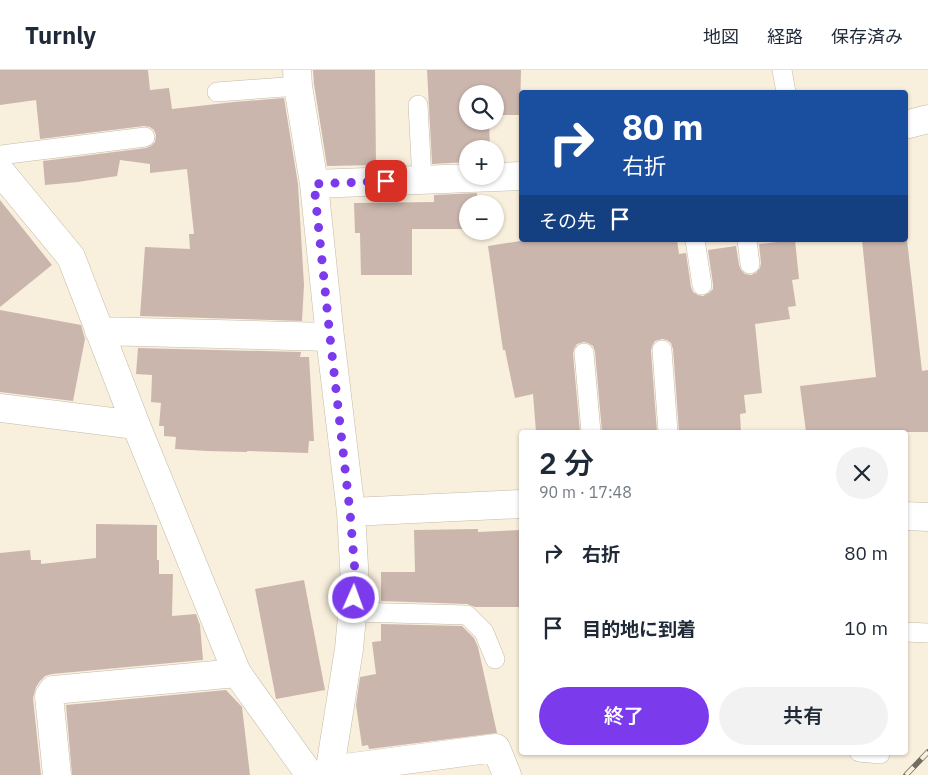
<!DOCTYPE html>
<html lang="ja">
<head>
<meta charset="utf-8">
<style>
	body { margin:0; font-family:"IBM Plex Sans","Noto Sans JP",sans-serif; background:#f2f2f3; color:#1f2937; height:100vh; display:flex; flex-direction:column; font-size:19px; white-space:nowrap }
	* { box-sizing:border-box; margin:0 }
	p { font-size:16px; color:#747a83 }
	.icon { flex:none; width:28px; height:28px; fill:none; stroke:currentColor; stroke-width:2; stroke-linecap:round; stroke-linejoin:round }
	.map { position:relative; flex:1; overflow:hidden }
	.details { position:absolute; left:519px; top:360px; width:389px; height:325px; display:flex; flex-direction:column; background:#fff; border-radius:5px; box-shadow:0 1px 4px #0004 }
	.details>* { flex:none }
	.banner { position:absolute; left:519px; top:20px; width:389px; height:152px; border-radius:5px; box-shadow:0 1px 4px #0004; background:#1a4fa0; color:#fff; overflow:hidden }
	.fabs { position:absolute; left:459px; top:15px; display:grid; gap:10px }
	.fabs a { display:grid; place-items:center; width:45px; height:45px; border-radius:50%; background:#fff; box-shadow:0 1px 4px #0004; font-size:25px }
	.pin { position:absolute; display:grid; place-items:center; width:42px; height:42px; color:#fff; margin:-21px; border-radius:10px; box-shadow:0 2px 8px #0006 }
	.me { position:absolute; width:55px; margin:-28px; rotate:2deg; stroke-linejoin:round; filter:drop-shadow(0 0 4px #0008) }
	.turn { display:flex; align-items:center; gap:18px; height:105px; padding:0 20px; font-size:22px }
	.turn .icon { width:65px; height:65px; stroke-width:2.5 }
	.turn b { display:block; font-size:35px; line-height:42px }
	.then { display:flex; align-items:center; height:48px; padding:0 20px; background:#0003; gap:10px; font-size:19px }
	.round { display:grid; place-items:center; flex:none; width:52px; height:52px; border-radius:26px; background:#f2f2f3 }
	.overview { display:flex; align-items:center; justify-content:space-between; height:85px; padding:0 20px }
	h1 { font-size:30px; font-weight:600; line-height:38px }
	.primary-button { display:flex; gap:10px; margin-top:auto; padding:10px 20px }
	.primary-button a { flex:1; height:58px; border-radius:30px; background:#7c3aed; color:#fff; font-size:20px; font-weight:600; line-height:58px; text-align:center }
	.primary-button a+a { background:#f2f2f3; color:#1f2937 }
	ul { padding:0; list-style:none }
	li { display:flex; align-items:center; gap:15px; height:75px; padding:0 20px }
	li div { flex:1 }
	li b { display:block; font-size:19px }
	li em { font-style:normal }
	header { display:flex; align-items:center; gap:30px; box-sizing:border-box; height:70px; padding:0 25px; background:#fff; border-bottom:1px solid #e0e1e3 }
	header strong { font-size:24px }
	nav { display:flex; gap:28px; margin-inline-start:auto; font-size:18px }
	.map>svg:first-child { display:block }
</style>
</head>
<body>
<header>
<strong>Turnly</strong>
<nav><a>地図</a><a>経路</a><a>保存済み</a></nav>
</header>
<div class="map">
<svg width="928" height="705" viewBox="0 0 928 705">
	<rect width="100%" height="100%" fill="#f9efdd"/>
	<!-- building -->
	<path fill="#cbb6ad" d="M0 0H148L150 20 169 18 172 39 234 32 284 28 298 114 304 215 302 251 140 246 145 177 190 179 189 164H194L187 99 150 103V94L120 90 117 106 78 112 45 115 43 91 146 78 151 76 155 72 156 65 154 60 150 57 144 56 40 69 36 30 0 35Z
		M313 0H375L376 95 327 96 314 14Z
		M427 0H521L520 45H495V24H468V51H489L490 79H468V92L432 94Z
		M477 123V134H468V159H412V205H361L360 163H355L354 133 434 132V125Z
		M0 130 52 195 0 237Z
		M527 170H677L679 184 686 183 691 217 693 222 698 225 703 226 709 223 713 219V214L708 180 736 176 739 195 741 200 745 204 751 205 756 203 760 198 761 193 759 174 795 170 799 209 792 210 796 236 788 237 790 249 755 254 762 323 744 325 746 343 740 344 741 362H679L673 279 671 273 667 270 662 269 655 271 652 276 651 281 657 362H602L595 282 593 276 588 273 584 272 577 274 574 279 573 284 580 362H536L533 324 515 328 505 280H503L488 176Z
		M862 170H907L922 301 928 300V362H806L800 316 876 307Z
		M0 240 81 255 85 269 73 331 0 322Z
		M138 278 301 282 300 287H309L314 371H309L308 383 247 381V382L207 381 175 379 176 367 164 366V356H159L161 333 151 332 152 305 136 304Z
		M96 454 157 455V490H159V504H173L172 546 196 544 200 555 203 590 52 604 45 606 40 611 36 617 33 628 41 705H0V483L30 480 31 490H41V494L96 488Z
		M478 459V462L521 460V537H475L467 534 381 531V502H415L414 460Z
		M304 510 325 620 276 629 255 519Z
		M381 554 462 556 474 568 478 577 497 663 369 679 368 675 362 676 356 635 360 607 376 604 372 572 381 571Z
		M226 620 242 637 250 705H72L66 635Z"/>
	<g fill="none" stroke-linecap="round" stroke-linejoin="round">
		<!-- service casing -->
		<g stroke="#c3baa8" stroke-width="20">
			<path id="service" d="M782 0 786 22
				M217 22 298 16
				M418 35 422 110
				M0 85 145 67
				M695 170 702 215
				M747 170 750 194
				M662 280 668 362
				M584 283 591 362
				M353 542 467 545 484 562 495 589
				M905 562 928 563
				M859 682 880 684"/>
		</g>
		<!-- minor casing -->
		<g stroke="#c3baa8" stroke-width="29">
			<path id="minor" d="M297 0 298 16 314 114 330 267 351 442 355 514 349 579 329 705
				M905 55 928 49
				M0 101 71 187 136 355 237 603 310 705
				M314 114 521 106
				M99 261 330 267
				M0 338 136 355
				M351 442 521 434
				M905 446 928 447
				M330 700 496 678 507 705
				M57 705 49 626 53 620 237 603"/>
		</g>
		<!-- service -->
		<use href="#service" stroke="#fff" stroke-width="19"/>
		<!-- minor -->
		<use href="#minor" stroke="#fff" stroke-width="28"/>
		<!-- rail casing -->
		<g stroke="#726c61" stroke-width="5.5">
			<path id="rail" d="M906 705 928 682"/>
		</g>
		<!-- rail -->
		<use href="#rail" stroke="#f9efdd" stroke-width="4" stroke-dasharray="11" stroke-linecap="butt"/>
	</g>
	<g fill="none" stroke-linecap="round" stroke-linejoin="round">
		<!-- route -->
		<path stroke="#7c3aed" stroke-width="9" stroke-dasharray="0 16.2" d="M354 528 356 514 350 442 330 267 314 114 386 111"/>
	</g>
</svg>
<div class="fabs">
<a><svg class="icon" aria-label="search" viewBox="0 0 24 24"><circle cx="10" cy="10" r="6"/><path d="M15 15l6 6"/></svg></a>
<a>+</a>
<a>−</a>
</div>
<div class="pin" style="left:386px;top:111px;background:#d93025"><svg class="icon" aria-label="arrive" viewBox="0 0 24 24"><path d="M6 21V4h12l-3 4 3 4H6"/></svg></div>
<svg class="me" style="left:354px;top:528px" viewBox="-20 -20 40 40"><circle r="17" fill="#7c3aed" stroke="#fff" stroke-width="3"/><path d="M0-11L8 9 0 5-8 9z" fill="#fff"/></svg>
<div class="banner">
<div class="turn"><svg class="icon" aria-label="right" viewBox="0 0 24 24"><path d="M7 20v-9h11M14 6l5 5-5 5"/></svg><div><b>80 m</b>右折</div></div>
<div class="then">その先<svg class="icon" aria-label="arrive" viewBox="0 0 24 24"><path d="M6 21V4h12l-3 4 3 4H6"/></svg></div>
</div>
<section class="details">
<div class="overview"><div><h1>2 分</h1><p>90 m · 17:48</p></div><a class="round"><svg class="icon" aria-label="close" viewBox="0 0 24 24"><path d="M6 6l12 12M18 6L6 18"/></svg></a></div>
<ul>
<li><svg class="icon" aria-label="right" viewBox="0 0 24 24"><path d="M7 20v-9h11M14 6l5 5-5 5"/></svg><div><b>右折</b></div><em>80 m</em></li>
<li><svg class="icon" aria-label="arrive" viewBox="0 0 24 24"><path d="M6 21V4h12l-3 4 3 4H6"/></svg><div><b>目的地に到着</b></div><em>10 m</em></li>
</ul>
<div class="primary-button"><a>終了</a><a>共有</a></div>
</section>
</div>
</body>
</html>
